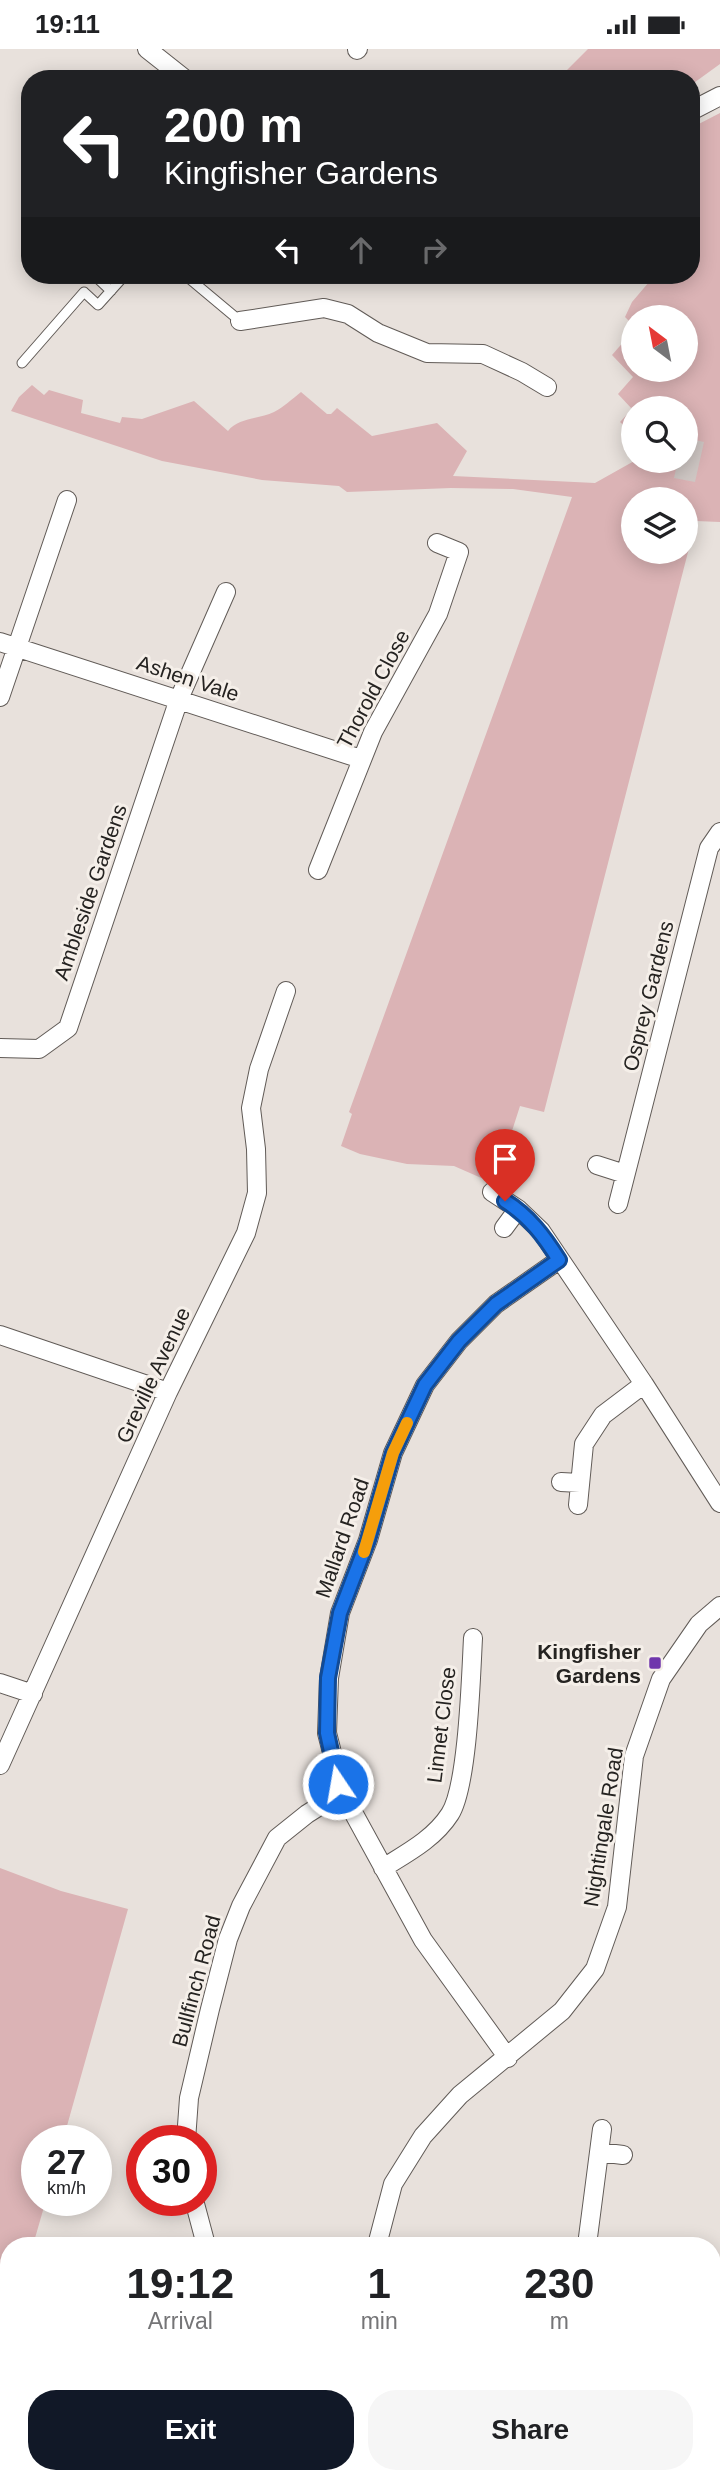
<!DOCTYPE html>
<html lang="en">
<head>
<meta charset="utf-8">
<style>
	body { margin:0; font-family:Arial,sans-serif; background:#f6f6f6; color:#202124; height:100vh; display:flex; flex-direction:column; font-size:26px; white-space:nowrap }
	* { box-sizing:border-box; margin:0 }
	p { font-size:23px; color:#757577 }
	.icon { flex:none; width:38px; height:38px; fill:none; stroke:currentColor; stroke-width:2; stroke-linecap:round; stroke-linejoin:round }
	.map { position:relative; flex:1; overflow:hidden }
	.sheet { position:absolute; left:0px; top:2188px; width:721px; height:247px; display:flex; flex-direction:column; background:#fff; border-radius:28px 28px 0 0; box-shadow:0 4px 18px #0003 }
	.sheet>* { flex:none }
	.banner { position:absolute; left:21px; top:21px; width:679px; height:214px; border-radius:28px; box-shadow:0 4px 18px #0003; background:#202124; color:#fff; overflow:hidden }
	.needle { width:46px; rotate:328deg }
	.controls { position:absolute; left:621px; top:256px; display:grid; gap:14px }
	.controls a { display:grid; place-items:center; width:77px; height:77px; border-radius:50%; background:#fff; box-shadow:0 4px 18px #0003; font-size:35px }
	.speed { position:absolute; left:21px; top:2076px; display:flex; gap:14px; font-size:35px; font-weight:700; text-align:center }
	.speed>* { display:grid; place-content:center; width:91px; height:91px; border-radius:50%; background:#fff; box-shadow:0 4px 18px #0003; line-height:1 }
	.speed small { font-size:18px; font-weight:400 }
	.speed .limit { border:10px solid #d22; background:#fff; color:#111 }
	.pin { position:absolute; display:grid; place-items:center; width:60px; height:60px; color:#fff; margin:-72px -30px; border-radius:50% 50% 50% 0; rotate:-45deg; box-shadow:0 0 7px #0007 }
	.pin .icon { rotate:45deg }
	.me { position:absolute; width:77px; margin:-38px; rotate:348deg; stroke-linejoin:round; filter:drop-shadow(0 0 5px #0008) }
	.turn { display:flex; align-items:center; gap:24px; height:147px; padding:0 28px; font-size:32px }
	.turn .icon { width:91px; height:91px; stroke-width:2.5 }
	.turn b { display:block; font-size:49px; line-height:60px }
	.lanes { display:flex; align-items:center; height:66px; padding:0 28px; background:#0003; justify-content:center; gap:35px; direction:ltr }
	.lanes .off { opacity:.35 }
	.eta { display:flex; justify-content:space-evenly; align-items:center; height:119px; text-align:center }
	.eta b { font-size:42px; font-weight:800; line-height:49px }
	.action { display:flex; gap:14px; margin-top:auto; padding:14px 28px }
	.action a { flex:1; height:80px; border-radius:28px; background:#111827; color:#fff; font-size:28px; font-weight:800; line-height:80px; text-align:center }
	.action a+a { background:#f6f6f6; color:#202124 }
	.status { display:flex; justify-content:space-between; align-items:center; height:49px; padding:0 35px; background:#fff; direction:ltr }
	.status svg { height:19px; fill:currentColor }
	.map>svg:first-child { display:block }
</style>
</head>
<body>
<div class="status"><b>19:11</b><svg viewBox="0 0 49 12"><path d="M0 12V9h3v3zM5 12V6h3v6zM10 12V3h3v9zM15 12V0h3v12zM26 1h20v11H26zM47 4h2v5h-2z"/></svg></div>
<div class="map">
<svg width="720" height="2434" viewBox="0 0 720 2434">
	<rect width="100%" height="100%" fill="#e8e1dc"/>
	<!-- green -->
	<path fill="#dbb3b5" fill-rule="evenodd" d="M588 0H720V15L691 36V30H558Z
		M720 64V473L696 472 544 1063 520 1057 495 1135 454 1117 407 1115 360 1105 341 1097 352 1065 349 1063 572 448 513 440 451 439 347 443 339 437 262 431 162 412 11 362 19 348 32 336 44 346 49 341 83 351 81 364 120 374 122 368 142 370 194 352 228 382C238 369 259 370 274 363 284 358 292 350 301 343L327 365H331L337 359 372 387 437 374 467 402 453 427 595 434 636 411H686V359H634L633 385 620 373 632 360 618 345 633 328 612 306 633 282 634 320H686V268H634L633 276 625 268 632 253 655 226H691V79ZM634 450H686V502H634Z
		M0 1819 61 1842 128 1860 63 2091H37V2151H46L33 2196H9V2279L0 2310Z"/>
	<!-- building -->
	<path fill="#cfc7c4" d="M686 389 704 393 695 433 674 429 678 411H686Z"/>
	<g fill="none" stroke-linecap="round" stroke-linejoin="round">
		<!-- service casing -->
		<g stroke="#615b57" stroke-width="11">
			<path id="service" d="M185 226 240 272
				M96 228 111 242
				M22 314 84 243 98 256 125 226"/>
		</g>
		<!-- minor casing -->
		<g stroke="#615b57" stroke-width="20">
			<path id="minor" d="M147 0 185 30
				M357 1 358 0
				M691 62 720 47
				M240 272 324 259 348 265 378 284 427 304 483 305 522 323 547 338
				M0 593 361 710
				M0 648 67 451
				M318 821 373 683 438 565 459 503 437 494
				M0 999 39 1000 68 979 179 650 226 543
				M597 1116 625 1125
				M492 1143 518 1160 541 1182 644 1335 720 1454
				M618 1155 709 799 720 783
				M504 1179 518 1160
				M0 1286 168 1343
				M561 1433 580 1434
				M578 1456 584 1395 603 1366 644 1335
				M0 1634 33 1645
				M0 1716 168 1343 246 1184 257 1144 256 1100 251 1059 259 1020 286 942
				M383 1819C407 1804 434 1790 450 1765 468 1737 471 1626 473 1589
				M508 2009 423 1891 342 1743 327 1684 329 1629 340 1564 368 1491 393 1404 425 1336 459 1292 496 1255 559 1211
				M186 2091 189 2049 210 1960 228 1890 241 1857 277 1789 307 1765 342 1743
				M599 2103 623 2106
				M194 2151 206 2196
				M377 2196 393 2135 423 2087 460 2046 562 1962 595 1920 617 1858 634 1707 661 1630 699 1575 720 1557
				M587 2196 602 2080
				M83 2434 85 2426
				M309 2434 310 2426
				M555 2434 556 2426"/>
		</g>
		<!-- service -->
		<use href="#service" stroke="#fff" stroke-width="9"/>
		<!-- minor -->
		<use href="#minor" stroke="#fff" stroke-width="18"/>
	</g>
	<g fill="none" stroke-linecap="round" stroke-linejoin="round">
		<!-- route casing -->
		<g stroke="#114b97" stroke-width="18">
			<path id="route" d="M338 1735 327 1684 328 1629 340 1564 368 1491 393 1404 425 1336 459 1292 496 1255 559 1211C544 1187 529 1167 505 1152"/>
		</g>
		<!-- route -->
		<use href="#route" stroke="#1a73e8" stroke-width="12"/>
		<!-- slow -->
		<path stroke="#f59e0b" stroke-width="12" d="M364 1503 393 1404 407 1374"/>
	</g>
	<!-- markers -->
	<rect fill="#6f36ac" stroke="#f5efe9" stroke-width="2.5" x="648" y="1607" width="14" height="14" rx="3.5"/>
	<g text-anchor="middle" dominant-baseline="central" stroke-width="6" stroke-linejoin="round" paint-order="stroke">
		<!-- street labels -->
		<g font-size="21" fill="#252321" stroke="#f5efe9">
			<text transform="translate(188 629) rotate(18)">Ashen Vale</text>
			<text transform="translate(373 640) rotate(-62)">Thorold Close</text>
			<text transform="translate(90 843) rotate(-71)">Ambleside Gardens</text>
			<text transform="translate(648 947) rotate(-76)">Osprey Gardens</text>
			<text transform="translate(153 1326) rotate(-65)">Greville Avenue</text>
			<text transform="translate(342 1489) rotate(-71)">Mallard Road</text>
			<text transform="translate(441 1676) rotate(-83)">Linnet Close</text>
			<text transform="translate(603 1778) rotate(-81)">Nightingale Road</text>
			<text transform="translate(196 1932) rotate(-75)">Bullfinch Road</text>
		</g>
		<!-- poi labels -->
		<g font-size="21" font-weight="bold" fill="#252321" stroke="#f5efe9" text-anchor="end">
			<text x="641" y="1602">Kingfisher<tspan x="641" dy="24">Gardens</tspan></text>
		</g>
	</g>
</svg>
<div class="controls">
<a><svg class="needle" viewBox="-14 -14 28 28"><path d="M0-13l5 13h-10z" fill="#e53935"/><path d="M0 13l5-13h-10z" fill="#757577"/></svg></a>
<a><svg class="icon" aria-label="search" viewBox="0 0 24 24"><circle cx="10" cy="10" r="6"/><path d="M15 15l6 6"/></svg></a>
<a><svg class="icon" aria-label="layers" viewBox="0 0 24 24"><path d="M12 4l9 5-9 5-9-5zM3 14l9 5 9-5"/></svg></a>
</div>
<div class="speed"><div>27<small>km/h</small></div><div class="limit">30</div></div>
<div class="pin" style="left:505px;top:1152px;background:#d93025"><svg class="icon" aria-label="arrive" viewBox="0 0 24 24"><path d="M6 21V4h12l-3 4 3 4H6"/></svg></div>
<svg class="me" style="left:338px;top:1735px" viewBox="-20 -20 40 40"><circle r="17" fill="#1a73e8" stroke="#fff" stroke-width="3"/><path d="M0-11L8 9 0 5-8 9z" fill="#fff"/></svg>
<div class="banner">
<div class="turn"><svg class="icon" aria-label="left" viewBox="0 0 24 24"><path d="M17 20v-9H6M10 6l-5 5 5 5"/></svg><div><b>200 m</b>Kingfisher Gardens</div></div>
<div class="lanes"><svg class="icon" aria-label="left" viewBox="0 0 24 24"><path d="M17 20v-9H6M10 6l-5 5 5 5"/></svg><svg class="icon off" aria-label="ahead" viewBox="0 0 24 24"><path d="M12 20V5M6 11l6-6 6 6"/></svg><svg class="icon off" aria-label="right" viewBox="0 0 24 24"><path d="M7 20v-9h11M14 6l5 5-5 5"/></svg></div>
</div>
<section class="sheet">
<div class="eta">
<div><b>19:12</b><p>Arrival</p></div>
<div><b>1</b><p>min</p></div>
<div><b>230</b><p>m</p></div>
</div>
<div class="action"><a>Exit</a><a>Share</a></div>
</section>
</div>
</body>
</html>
